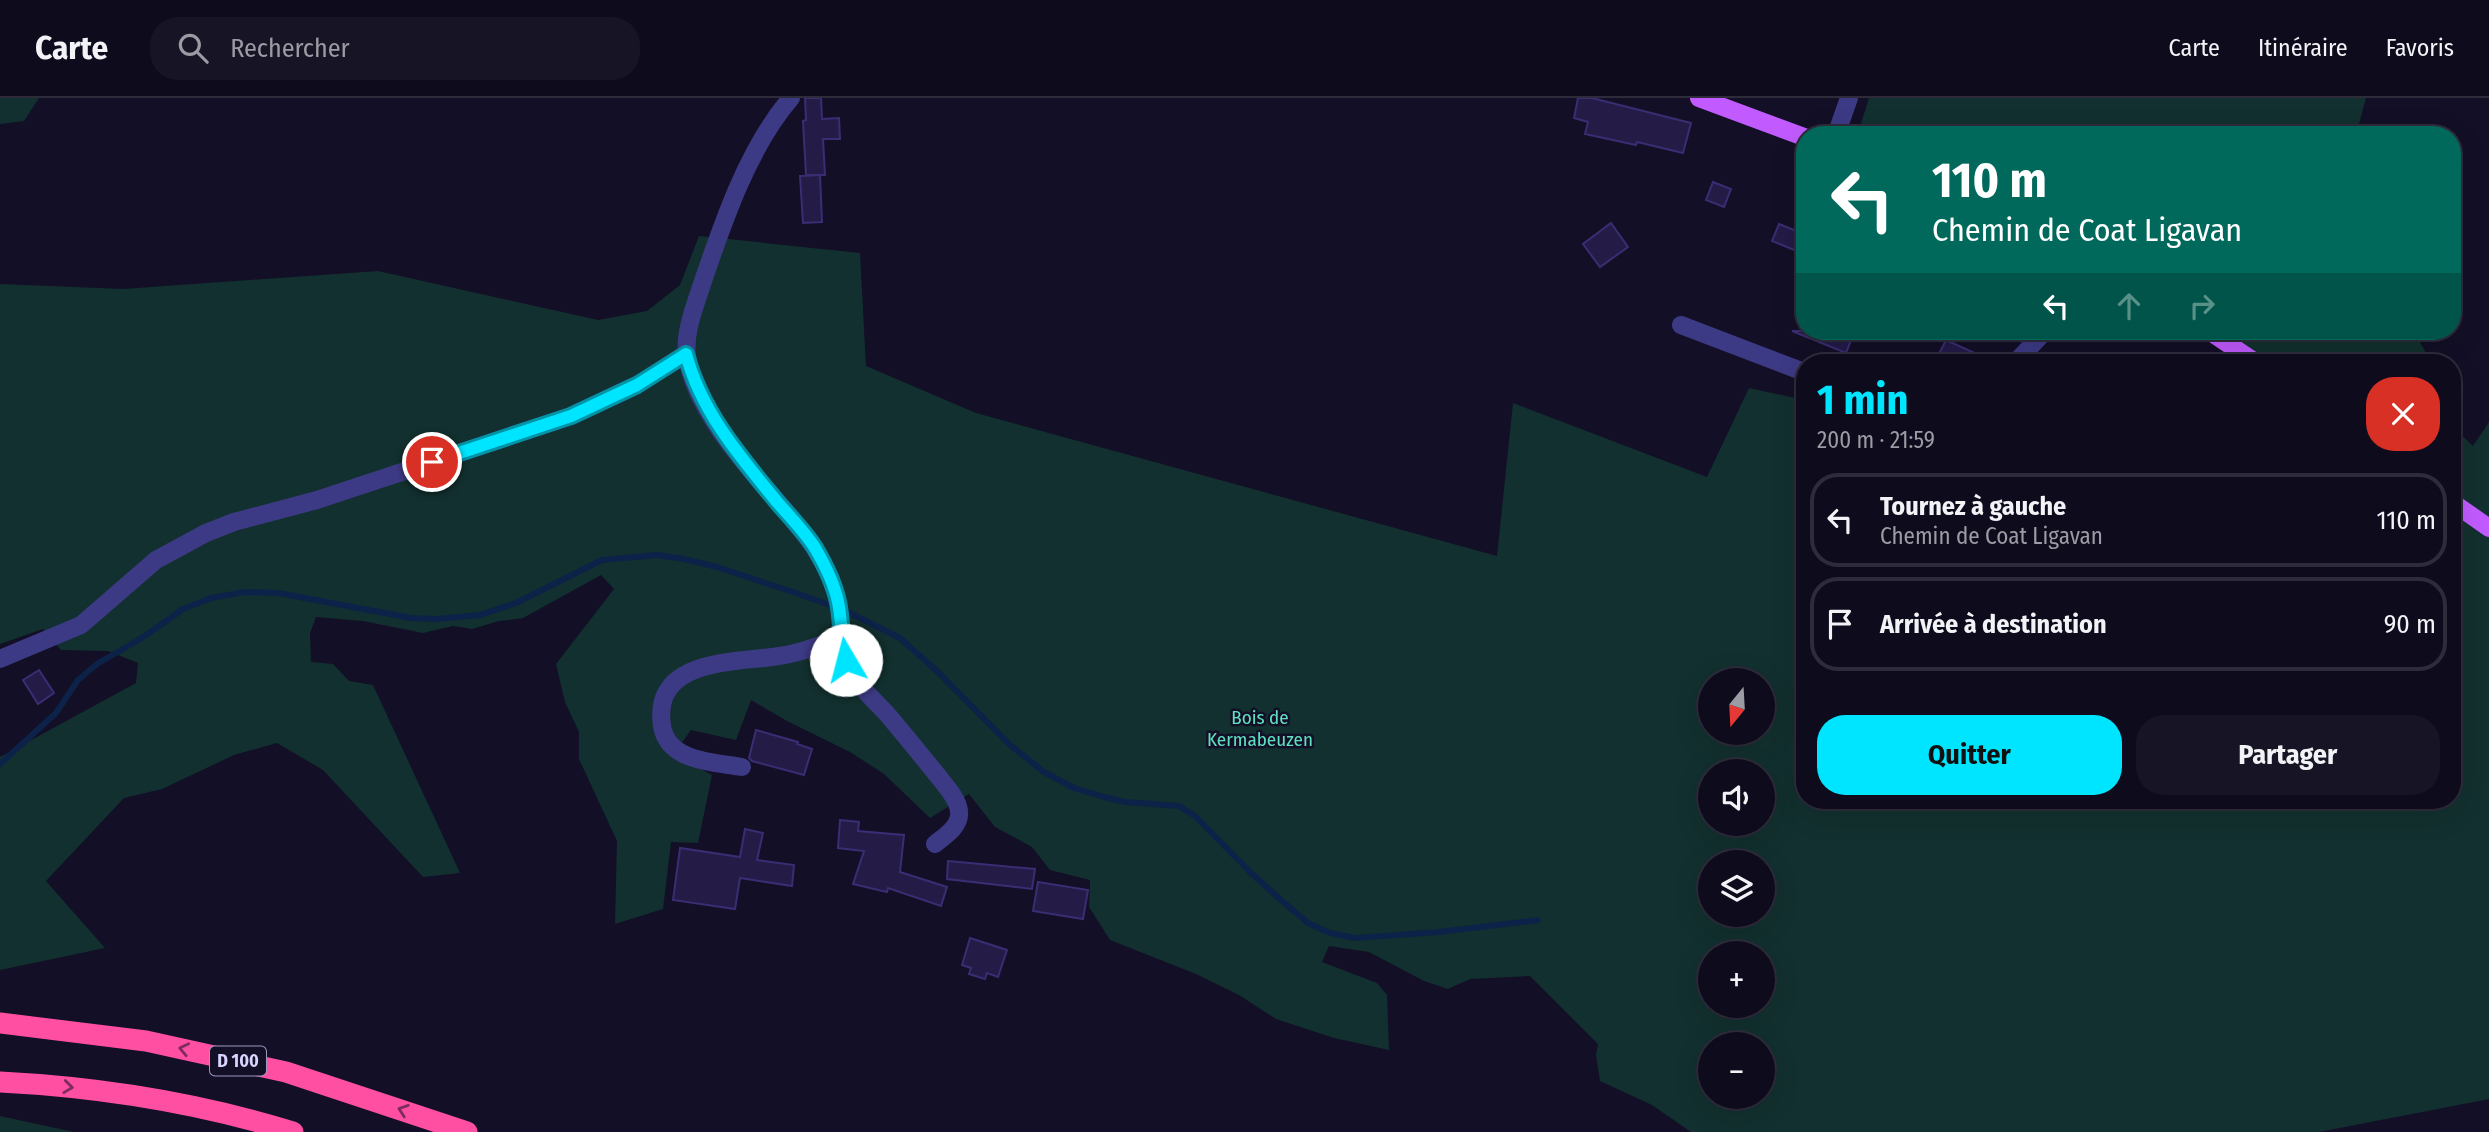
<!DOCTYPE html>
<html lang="fr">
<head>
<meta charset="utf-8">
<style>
	body { margin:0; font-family:"Fira Sans Condensed",sans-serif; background:#171425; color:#f1f3f6; height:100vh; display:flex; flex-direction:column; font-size:26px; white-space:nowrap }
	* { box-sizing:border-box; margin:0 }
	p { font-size:23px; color:#9b9ba3 }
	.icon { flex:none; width:38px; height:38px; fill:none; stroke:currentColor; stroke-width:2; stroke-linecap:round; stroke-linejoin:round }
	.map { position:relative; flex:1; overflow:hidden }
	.panel { position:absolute; left:1796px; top:256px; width:665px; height:455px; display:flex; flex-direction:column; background:#0e0b1c; border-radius:28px; box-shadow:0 7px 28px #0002,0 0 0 2px #2e2b3b }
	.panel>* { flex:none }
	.hud { position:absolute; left:1796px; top:28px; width:665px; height:214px; border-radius:28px; box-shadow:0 7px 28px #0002,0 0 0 2px #2e2b3b; background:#00695c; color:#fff; overflow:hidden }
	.needle { width:46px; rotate:198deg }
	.buttons { position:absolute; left:1698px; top:570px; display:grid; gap:14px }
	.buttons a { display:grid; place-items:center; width:77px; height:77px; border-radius:50%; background:#0e0b1c; box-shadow:0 7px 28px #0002,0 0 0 2px #2e2b3b; font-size:35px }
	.pin { position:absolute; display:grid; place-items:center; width:60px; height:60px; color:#fff; margin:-30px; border:4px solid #fff; border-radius:50%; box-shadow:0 2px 7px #0007 }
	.me { position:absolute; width:77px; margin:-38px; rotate:352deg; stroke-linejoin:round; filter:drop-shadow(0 0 5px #0008) }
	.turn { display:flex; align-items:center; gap:24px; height:147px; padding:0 21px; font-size:32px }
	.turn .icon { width:91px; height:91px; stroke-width:2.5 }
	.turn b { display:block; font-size:49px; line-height:60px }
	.lanes { display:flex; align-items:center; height:66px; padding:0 21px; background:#0003; justify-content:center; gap:35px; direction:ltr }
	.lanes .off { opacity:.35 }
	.round { display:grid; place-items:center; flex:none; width:74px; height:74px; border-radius:28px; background:#171425 }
	.summary { display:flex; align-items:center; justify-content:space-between; height:119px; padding:0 21px }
	h1 { font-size:42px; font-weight:700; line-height:52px; color:#00e5ff }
	.action { display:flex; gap:14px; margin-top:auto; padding:14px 21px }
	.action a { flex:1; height:80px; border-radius:28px; background:#00e5ff; color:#111; font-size:28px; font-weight:700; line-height:80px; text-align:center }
	.action a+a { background:#171425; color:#f1f3f6 }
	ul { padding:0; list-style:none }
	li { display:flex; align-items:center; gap:21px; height:94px; margin:0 14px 10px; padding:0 7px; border:4px solid #2e2b3b; border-radius:28px }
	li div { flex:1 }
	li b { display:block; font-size:26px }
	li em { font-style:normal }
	header { display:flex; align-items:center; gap:42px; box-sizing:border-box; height:98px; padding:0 35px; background:#0e0b1c; border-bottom:2px solid #2e2b3b }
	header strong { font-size:33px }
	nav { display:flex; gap:38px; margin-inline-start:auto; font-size:24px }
	.search { width:490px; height:63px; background:#171425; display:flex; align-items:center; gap:18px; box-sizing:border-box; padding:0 24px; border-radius:28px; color:#9b9ba3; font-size:26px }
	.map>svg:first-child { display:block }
</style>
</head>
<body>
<header>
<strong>Carte</strong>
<div class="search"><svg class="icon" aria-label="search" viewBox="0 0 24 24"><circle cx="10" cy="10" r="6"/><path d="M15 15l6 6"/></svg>Rechercher</div>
<nav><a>Carte</a><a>Itinéraire</a><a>Favoris</a></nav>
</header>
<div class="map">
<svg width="2489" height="1034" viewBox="0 0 2489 1034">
	<rect width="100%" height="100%" fill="#130f26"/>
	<!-- green -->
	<path fill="#12302f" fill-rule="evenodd" d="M0 0H39L24 23 0 26Z
		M1869 0H2366L2356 37H1865L1859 32Z
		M699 138 860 155 866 268 976 315 1497 458 1513 305 1707 379 1749 290 1804 302V702H2452V328L2473 348 2489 324V1001L2319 1034H1691L1652 1007 1600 983 1596 957 1598 946 1530 878 1470 881 1448 891 1424 883 1369 854 1329 848 1322 864 1377 885 1387 897 1389 952 1334 940 1276 921 1239 897 1196 876 1110 842 1089 809 1090 782 1050 772 1032 749 995 729 969 696 930 720 884 676 850 654 787 623 751 602 736 642 691 632 674 656 712 677 698 745 671 744 663 811 615 826 617 743 579 661V634L565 604 556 566 614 491 601 477 523 520 499 523 472 531 453 528 423 535 363 523 316 519 310 535 311 564 333 566 349 583 373 587 460 775 423 779 323 672 277 645 234 657 162 691 124 700 46 783 105 850 0 872V659L136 585 138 565 108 553 61 552 43 531 0 546V186L123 191 378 173 598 222 647 213 680 187ZM1710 583H1762V635H1710ZM1710 674H1762V726H1710ZM1710 765H1762V817H1710ZM1710 856H1762V908H1710ZM1710 947H1762V999H1710Z
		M2233 233H2414L2431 264H2234Z
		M0 1018 74 1034H0Z"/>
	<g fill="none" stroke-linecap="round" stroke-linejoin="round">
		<!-- stream -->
		<path stroke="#0c2248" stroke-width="6" d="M0 666 56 615 78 582 97 566 145 538 183 511 211 500 245 494 278 495 411 520 436 521 480 517 516 505 602 462 657 457 684 461 717 469 793 494 844 512 900 540 939 575 1010 647 1044 674 1074 690 1104 699 1125 704 1179 708 1195 718 1251 775 1281 802 1308 825 1330 835 1355 840 1439 834 1538 822"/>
	</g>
	<!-- building -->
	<path fill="#241b47" stroke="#3b2d73" stroke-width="2" d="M805 0H821L822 21 839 20 840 41H823L825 77H806L803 23 806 22Z
		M1578 0H1592L1691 25 1683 55 1637 44 1636 47 1585 36 1588 24 1574 20Z
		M820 77 822 124 803 125 800 78Z
		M1713 84 1731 91 1724 109 1706 102Z
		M1611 125 1628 149 1600 169 1583 146Z
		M1779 126 1804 136V156L1772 143Z
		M1792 233H1855L1846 255Z
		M1946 242 1994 264H1935Z
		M39 572 54 595 38 606 23 582Z
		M756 632 798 644 797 646 812 651 804 677 752 663 749 660Z
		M840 722 859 724 858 733 904 737 900 774 947 789 941 808 888 790 887 794 853 786 864 753 838 750Z
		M745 731 763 735 757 762 794 767 792 788 740 780 735 811 673 802 680 750 740 759Z
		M948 763 1035 771 1032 791 947 781Z
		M1038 784 1088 792 1083 821 1033 813Z
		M970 840 1007 852 998 879 987 875 985 881 969 876 971 870 962 867Z"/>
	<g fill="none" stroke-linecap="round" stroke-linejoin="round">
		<!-- minor -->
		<path stroke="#3d3a85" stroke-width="18" d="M791 0C748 50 723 124 702 186 695 208 684 234 687 258 694 313 754 376 789 417 797 428 808 439 815 451 825 467 834 485 838 504 843 528 839 554 852 576 861 591 875 603 887 616 904 636 921 657 938 678 945 687 958 701 959 713 961 728 945 738 935 746
			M1836 37 1849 0
			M1681 227 1804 274
			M2016 264 2045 233
			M0 561 81 527 156 462 206 435 234 424 317 402 571 318 637 287 686 256
			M742 669C713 664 668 664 662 628 652 560 735 565 779 558 801 555 822 547 841 539"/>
		<!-- major -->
		<path stroke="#c25bff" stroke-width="18" d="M1699 0 1804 39
			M2209 233 2255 264
			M2452 404 2489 430"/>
		<!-- highway -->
		<path stroke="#ff4fa3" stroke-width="21" d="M0 925 146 943 286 974 467 1034
			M0 984C98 989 199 1005 293 1034"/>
	</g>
	<!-- one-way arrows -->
	<defs><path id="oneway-chevron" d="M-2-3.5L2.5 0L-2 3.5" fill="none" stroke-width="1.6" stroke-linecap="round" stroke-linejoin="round" transform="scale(1.75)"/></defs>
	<g stroke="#7d2c5e">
		<use href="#oneway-chevron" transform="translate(184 951) rotate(-168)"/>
		<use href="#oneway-chevron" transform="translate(68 989) rotate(7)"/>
		<use href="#oneway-chevron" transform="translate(403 1012) rotate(-161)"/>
	</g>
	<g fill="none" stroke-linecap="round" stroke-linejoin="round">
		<!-- route casing -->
		<g stroke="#0095a6" stroke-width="18">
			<path id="route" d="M432 364 571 318 637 287 686 256C701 314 741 360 778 405 790 419 805 434 815 450 825 467 834 485 838 504 842 523 841 543 846 562"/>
		</g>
		<!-- route -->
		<use href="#route" stroke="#00e5ff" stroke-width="12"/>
	</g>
	<g text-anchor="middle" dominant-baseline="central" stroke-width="5" stroke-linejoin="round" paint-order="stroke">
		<!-- shield labels -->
		<rect fill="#130f26" stroke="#9e99be" stroke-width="2" x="210" y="948.5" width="56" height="29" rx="5"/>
		<g font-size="18" font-weight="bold" fill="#d9d4ff">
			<text x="238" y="963">D 100</text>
		</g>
		<!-- park labels -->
		<g font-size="19" fill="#5fe0c0" stroke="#130f26">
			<text x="1260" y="619">Bois de<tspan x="1260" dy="22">Kermabeuzen</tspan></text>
		</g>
	</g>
</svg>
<div class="buttons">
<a><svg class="needle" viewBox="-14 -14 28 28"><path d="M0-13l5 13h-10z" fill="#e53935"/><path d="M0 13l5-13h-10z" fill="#9b9ba3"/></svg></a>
<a><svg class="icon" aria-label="sound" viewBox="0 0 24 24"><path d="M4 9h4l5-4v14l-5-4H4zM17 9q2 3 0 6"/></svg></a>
<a><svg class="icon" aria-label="layers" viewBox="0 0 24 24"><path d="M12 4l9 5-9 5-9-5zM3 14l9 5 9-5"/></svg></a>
<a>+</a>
<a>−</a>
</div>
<div class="pin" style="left:432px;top:364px;background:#d93025"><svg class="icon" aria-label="arrive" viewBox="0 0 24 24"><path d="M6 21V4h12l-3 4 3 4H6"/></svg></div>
<svg class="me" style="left:846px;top:562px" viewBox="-20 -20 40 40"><circle r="19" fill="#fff"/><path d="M0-13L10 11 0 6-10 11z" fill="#00e5ff"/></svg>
<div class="hud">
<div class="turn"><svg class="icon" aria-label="left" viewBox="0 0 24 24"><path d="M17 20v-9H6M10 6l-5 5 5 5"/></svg><div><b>110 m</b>Chemin de Coat Ligavan</div></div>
<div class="lanes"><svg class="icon" aria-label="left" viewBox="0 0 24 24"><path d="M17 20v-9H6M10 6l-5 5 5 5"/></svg><svg class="icon off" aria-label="ahead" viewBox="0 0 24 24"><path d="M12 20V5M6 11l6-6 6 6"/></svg><svg class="icon off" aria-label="right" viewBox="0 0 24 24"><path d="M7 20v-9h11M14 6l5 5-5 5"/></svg></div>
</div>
<section class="panel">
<div class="summary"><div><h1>1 min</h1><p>200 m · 21:59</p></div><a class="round" style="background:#d93025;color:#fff"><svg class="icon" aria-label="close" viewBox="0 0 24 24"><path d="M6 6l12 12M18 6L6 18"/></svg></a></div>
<ul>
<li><svg class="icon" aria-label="left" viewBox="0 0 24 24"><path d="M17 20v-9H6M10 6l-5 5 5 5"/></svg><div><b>Tournez à gauche</b><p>Chemin de Coat Ligavan</p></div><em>110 m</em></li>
<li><svg class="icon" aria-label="arrive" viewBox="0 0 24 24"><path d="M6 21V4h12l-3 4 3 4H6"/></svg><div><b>Arrivée à destination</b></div><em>90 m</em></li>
</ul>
<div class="action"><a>Quitter</a><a>Partager</a></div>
</section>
</div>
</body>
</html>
